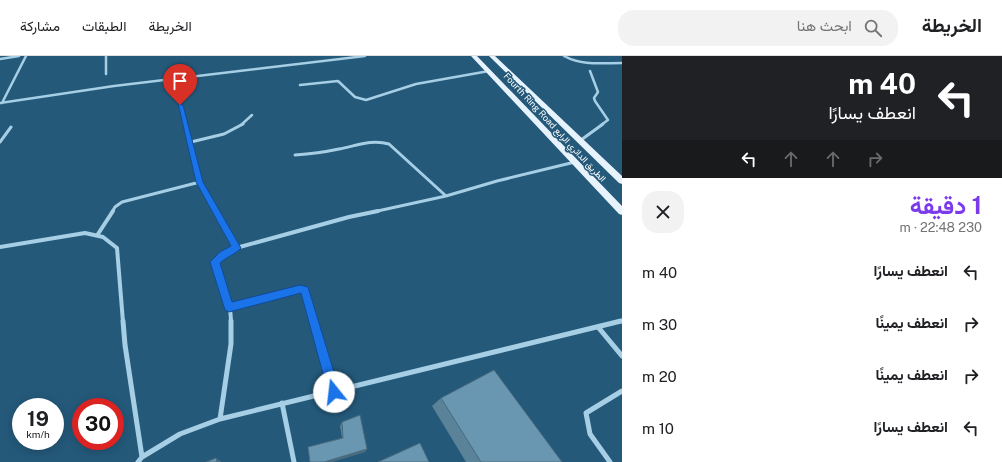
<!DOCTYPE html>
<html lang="ar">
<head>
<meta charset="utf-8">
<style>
	body { margin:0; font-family:"Public Sans",Vazirmatn,sans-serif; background:#f2f2f2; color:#202124; direction:rtl; height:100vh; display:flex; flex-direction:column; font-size:15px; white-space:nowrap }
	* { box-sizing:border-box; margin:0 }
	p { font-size:13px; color:#757577 }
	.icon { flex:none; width:22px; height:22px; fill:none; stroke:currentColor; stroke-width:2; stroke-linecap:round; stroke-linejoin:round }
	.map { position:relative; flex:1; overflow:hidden; direction:ltr }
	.side { display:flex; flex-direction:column; background:#fff; width:380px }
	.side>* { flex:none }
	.banner { background:#202124; color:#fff; overflow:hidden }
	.speed { position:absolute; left:12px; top:342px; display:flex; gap:8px; font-size:20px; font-weight:700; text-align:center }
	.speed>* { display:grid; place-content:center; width:52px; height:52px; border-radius:50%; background:#fff; box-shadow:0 2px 10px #0003; line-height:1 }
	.speed small { font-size:10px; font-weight:400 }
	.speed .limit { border:6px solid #d22; background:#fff; color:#111 }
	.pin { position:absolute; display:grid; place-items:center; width:34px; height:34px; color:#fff; margin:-41px -17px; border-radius:50% 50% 50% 0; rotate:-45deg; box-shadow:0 0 4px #0007 }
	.pin .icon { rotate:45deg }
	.me { position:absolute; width:44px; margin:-22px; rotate:344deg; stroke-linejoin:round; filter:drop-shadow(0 0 3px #0008) }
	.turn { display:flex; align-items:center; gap:14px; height:84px; padding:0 20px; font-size:18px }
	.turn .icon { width:52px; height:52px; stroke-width:2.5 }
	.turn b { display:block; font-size:28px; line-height:34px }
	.lanes { display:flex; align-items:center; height:38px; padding:0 20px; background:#0003; justify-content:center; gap:20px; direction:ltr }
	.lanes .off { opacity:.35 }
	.round { display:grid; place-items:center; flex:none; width:42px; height:42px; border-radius:16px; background:#f2f2f2 }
	.head { display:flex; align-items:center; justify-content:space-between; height:68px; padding:0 20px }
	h1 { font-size:24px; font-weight:700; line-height:30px; color:#7c3aed }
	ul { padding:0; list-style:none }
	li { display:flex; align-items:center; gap:12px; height:52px; padding:0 20px }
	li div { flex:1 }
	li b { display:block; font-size:15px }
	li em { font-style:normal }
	header { display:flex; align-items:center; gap:24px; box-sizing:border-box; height:56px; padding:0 20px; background:#fff; border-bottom:1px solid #e0e0e0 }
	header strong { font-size:19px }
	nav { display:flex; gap:22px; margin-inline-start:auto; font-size:14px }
	.search { width:280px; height:36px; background:#f2f2f2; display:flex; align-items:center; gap:10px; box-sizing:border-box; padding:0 14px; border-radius:16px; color:#757577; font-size:15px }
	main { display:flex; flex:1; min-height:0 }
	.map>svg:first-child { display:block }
</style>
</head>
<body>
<header>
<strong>الخريطة</strong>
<div class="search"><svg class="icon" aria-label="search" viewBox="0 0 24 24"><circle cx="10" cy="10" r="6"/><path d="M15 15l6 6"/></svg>ابحث هنا</div>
<nav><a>الخريطة</a><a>الطبقات</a><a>مشاركة</a></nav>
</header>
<main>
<section class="side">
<div class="banner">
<div class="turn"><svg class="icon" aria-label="left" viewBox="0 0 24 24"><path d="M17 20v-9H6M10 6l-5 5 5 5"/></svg><div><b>40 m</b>انعطف يسارًا</div></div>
<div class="lanes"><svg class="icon" aria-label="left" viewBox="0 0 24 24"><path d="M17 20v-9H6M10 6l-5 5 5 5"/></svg><svg class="icon off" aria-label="ahead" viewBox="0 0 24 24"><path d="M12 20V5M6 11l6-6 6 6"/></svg><svg class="icon off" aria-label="ahead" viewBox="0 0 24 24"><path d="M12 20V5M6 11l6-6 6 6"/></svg><svg class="icon off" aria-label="right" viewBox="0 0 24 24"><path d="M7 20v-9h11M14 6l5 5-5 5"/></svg></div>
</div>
<div class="head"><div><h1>1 دقيقة</h1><p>230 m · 22:48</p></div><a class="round"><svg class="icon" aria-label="close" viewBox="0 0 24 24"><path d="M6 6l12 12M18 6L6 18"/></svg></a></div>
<ul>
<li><svg class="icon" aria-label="left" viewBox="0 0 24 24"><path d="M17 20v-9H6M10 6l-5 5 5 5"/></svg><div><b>انعطف يسارًا</b></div><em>40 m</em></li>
<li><svg class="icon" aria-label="right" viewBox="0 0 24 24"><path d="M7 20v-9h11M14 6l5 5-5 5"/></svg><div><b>انعطف يمينًا</b></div><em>30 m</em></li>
<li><svg class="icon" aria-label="right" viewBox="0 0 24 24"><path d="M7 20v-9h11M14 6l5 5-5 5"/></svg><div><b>انعطف يمينًا</b></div><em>20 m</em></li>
<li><svg class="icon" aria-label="left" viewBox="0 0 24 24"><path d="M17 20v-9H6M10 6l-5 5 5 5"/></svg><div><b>انعطف يسارًا</b></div><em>10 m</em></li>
</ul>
</section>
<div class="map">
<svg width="622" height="406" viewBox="0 0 622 406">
	<rect width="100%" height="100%" fill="#24597a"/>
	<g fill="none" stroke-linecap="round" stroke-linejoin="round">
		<!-- street-far3 -->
		<path stroke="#a6cee5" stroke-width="2.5" d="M106 0V18
			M564 0C582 10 602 7 622 7
			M0 3 19 0
			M590 15 598 36 594 42 595 45 608 64 601 69
			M172 24 186 69
			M300 29 338 25 355 41 366 44 416 28 489 15
			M0 47 114 30 365 0
			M2 47 26 0
			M241 69 252 59"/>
		<!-- street-far2 -->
		<path stroke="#a6cee5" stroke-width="3" d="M185 68 200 126 216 156
			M581 84 603 68
			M0 86 11 71
			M191 86 224 78 243 68
			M295 99C310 98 325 96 339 93 356 90 371 83 389 88L446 140
			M112 156 115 151 122 146 200 126
			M373 156 446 140 497 125 575 106"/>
		<!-- street-far1 -->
		<path stroke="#a6cee5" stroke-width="4" d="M216 155 236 192
			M98 178 113 155
			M0 191 85 177 103 181 117 192 123 266
			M229 251 300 233 305 234 314 266
			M231 266C231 246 222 224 215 206L223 198 236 192 349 161 378 155
			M617 266 622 265"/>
		<!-- street -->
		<path stroke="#a6cee5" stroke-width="5" d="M123 265 125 289 142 401
			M314 265 334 336
			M598 271 622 300
			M282 347 294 406
			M220 363 231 288V265
			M138 406 142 401 180 378 220 363 621 265
			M610 406 590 378 586 357 622 335"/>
		<!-- primary -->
		<path fill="#e7f3fc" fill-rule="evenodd" d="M471 0H477L622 150V159L619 158Z
			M489 0H495L622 120V128L619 127Z"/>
	</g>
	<!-- wall -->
	<path fill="#5a8299" d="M441 342 562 406H466L432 350Z
		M342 366 367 393 365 396 331 406H310L308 391 342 382 340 370Z"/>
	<!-- shaded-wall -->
	<path fill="#4a6a7d" d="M367 393 365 396 331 406H324Z
		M216 402 222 406H217Z"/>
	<!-- building -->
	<path fill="#6997b2" stroke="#4a6a7d" d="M494 314 562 406H481L441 342Z
		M360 359 367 393 324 406H310L308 391 343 382 342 366Z
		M420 387 429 406H378Z
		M216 402 217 406H206Z"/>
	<!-- route -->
	<path fill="#1a73e8" stroke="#114b97" d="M178 47 183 49 203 126 241 192C236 198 226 201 220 207L232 246 300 229 308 231 340 336 338 340 334 342 330 340 328 336 301 237 229 256 225 254 210 206 220 196 231 190 196 126Z"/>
	<g text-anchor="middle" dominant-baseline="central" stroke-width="3" stroke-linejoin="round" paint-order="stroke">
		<!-- far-street labels -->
		<g font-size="9" fill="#fff" stroke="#24597a">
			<text transform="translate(555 71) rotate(47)">Fourth Ring Road الطريق الدائري الرابع</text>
		</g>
	</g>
</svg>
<div class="speed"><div>19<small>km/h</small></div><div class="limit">30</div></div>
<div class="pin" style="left:180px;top:49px;background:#d93025"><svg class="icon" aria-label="arrive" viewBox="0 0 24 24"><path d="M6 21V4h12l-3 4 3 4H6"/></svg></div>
<svg class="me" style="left:334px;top:336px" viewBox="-20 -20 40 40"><circle r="19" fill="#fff"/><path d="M0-13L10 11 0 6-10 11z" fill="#1a73e8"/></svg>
</div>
</main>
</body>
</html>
